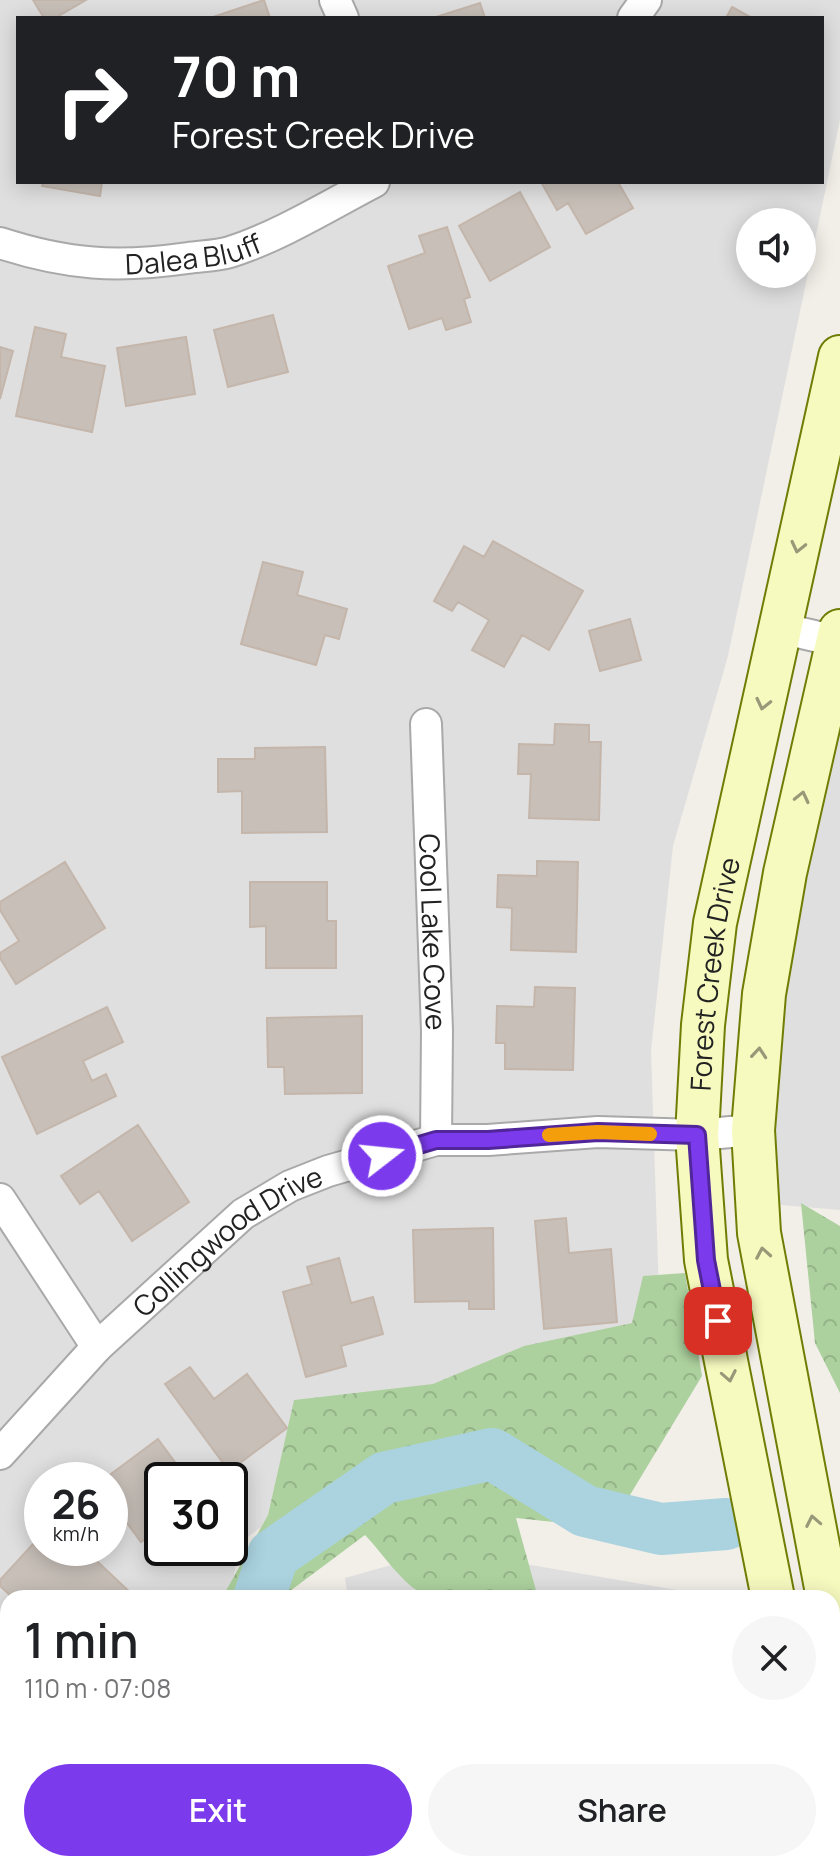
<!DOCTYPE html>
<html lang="en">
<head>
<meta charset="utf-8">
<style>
	body { margin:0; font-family:Manrope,sans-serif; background:#f6f6f6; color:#202124; height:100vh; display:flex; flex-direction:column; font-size:30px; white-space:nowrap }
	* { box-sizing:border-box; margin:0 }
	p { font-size:26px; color:#757577 }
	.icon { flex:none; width:44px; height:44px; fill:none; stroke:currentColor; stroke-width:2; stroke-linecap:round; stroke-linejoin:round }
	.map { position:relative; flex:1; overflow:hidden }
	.drawer { position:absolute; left:0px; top:1590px; width:840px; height:282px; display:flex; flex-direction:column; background:#fff; border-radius:24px 24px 0 0; box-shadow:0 4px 20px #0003 }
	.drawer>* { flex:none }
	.banner { position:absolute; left:16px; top:16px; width:808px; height:168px; border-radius:0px; box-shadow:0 4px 20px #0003; background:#202124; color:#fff; overflow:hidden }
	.tools { position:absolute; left:736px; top:208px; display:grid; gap:16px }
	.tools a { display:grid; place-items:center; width:80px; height:80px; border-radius:50%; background:#fff; box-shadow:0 4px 20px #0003; font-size:40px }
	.speed { position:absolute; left:24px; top:1462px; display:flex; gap:16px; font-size:40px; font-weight:700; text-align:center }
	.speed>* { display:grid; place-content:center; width:104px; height:104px; border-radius:50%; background:#fff; box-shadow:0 4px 20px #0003; line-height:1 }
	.speed small { font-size:20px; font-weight:400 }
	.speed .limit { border:4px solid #111; border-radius:12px; background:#fff; color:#111 }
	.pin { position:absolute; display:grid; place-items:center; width:68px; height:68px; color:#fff; margin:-34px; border-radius:16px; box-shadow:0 4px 12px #0006 }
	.me { position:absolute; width:88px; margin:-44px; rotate:74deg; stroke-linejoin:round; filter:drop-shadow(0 0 6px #0008) }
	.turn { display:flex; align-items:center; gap:28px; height:168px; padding:0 24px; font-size:36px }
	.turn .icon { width:104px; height:104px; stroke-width:2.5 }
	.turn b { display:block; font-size:56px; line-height:68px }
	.round { display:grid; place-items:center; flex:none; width:84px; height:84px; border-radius:42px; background:#f6f6f6 }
	.head { display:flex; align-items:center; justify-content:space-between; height:136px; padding:0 24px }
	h1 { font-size:48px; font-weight:600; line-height:60px }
	.primary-button { display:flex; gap:16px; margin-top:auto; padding:16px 24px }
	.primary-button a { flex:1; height:92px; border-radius:48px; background:#7c3aed; color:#fff; font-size:32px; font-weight:600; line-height:92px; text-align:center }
	.primary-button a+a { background:#f6f6f6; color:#202124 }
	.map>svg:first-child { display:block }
</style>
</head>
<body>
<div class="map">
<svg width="840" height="1871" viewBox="0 0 840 1871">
	<defs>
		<pattern id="forest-crowns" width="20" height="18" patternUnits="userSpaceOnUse" patternTransform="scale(2)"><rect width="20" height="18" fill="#add19e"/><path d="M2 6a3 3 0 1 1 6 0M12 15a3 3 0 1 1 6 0" fill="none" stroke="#95b388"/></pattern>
	</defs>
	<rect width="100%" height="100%" fill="#f2efe9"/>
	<!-- residential -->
	<path fill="#e0dfdf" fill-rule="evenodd" d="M0 0H840V120L728 656 673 846 651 1051 661 1356 351 1461 241 1542 229 1598H8V1864L0 1871ZM18 18H822V182H18ZM750 222H802V274H750ZM42 1480H110V1548H42ZM162 1480H230V1548H162Z
		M840 717V1210L769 1204 789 958Z
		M444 1550 723 1598H348L345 1578Z
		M373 1864H784L786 1871H372Z"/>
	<!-- forest -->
	<path fill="url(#forest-crowns)" d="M801 1203 840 1226V1393L815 1343Z
		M685 1273 702 1376 610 1528 516 1518 537 1594C512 1599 432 1604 412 1587 395 1573 381 1552 365 1535L290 1591 328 1594V1598H222L268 1515 294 1400 433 1384 524 1346 632 1323 643 1276Z
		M0 1816 8 1817V1864H69L63 1871H0Z
		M160 1864H193L197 1871H161Z
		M262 1864H373L372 1871H264Z"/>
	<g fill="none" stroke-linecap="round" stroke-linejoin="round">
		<!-- river -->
		<path stroke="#aad3df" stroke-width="52" d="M259 1598 273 1555 384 1478 492 1454 585 1511 661 1529 726 1524
			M268 1864 270 1871"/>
	</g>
	<!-- building -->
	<path fill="#c7bfb8" stroke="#c4b6ab" stroke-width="2" d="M33 0H86L55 18H44Z
		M264 0 270 18H210Z
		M480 3 485 18H433Z
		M732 7 752 18H726Z
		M43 182H102L100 196 42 186Z
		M541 182H618L633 208 586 234 568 203 557 210Z
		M520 192 550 247 490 281 459 226Z
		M447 227 470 297 464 299 471 322 446 330 442 318 409 329 388 266 425 253 419 236Z
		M273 315 288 372 228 387 214 330Z
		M35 327 66 334 61 357 105 366 92 432 16 416Z
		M186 337 195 394 126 406 117 348Z
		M0 347 13 351 0 399Z
		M493 541 583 591 549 650 522 635 504 667 472 650 489 620 458 602 452 611 434 601 464 546 484 557Z
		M263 562 303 572 297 595 347 609 339 639 325 635 316 665 241 644Z
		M630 619 641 660 600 671 589 631Z
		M555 724 589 725V742H601L599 820 529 818 531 774H518L519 744 554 745Z
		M325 747 327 832 242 833V791L218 792V759H255V748Z
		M537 861 578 862 576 952 511 950 512 908 497 907 498 875 537 876Z
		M65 862 105 928 16 984 0 958V953L19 941 0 910V902Z
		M250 882H327V921H336V968H266V926L250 927Z
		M535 987 575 988 573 1070 505 1069V1043H496L497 1006 534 1007Z
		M107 1007 123 1042 83 1061 92 1081 106 1074 116 1096 37 1134 2 1057Z
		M362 1016V1093L285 1094 284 1067H268L267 1018Z
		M138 1125 189 1202 132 1241 99 1191 80 1204 61 1176Z
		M566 1218 569 1253 611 1249 617 1322 544 1329 535 1221Z
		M493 1228 494 1309H469V1301L415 1302 413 1230Z
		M339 1258 351 1303 373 1297 383 1334 341 1346 346 1366 306 1377 283 1292 312 1284 307 1267Z
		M190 1367 214 1399 247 1374 287 1428 229 1471 165 1384Z
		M158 1439 188 1480H162V1527L141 1542 110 1500V1480H103Z
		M33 1544 45 1556 52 1548H83L134 1596 132 1598H13L0 1586V1580Z
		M0 1632 8 1643V1763L3 1767 0 1763Z"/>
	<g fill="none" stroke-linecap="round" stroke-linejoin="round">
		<!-- street casing -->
		<g stroke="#a9a9a9" stroke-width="34">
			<g id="street">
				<path d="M335 0 343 18"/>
				<path d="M633 18 646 0"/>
				<path id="s1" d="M0 243C68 265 117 268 188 258 201 256 217 256 230 252 280 236 328 206 374 182"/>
				<path d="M780 628 840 642"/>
				<path id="s2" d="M426 724 437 1031 436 1140"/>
				<path d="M0 1199 97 1347"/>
				<path id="s3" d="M0 1454 97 1347 243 1214 290 1186 328 1171 436 1140H488L598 1132 697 1135 753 1130"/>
				<path d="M536 1864V1871"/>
			</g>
		</g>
		<!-- secondary casing -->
		<g stroke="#707d05" stroke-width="46">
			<g id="secondary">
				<path id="s4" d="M773 1598 706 1260 697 1135 703 1025 715 923 840 357"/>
				<path d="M828 1598 759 1233 753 1130 764 994 785 873 840 631"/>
				<path d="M832 1619 840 1660"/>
				<path d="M822 1864 823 1871"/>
			</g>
		</g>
		<!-- street -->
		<use href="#street" stroke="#fff" stroke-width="30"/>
		<!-- secondary -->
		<use href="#secondary" stroke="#f7fabf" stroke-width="42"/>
	</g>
	<!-- one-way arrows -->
	<defs><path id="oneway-chevron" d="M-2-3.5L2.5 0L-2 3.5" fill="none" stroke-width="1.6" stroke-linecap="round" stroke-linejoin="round" transform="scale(2)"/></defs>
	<g stroke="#979978">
		<use href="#oneway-chevron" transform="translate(798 547) rotate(103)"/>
		<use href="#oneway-chevron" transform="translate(763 704) rotate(103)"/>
		<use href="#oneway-chevron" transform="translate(802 797) rotate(-77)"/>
		<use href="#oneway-chevron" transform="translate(759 1053) rotate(-85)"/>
		<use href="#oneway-chevron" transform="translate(763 1253) rotate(-100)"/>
		<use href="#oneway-chevron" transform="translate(729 1376) rotate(79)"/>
		<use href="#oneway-chevron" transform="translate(813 1521) rotate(-101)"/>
	</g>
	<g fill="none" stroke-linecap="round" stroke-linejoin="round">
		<!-- route casing -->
		<g stroke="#51269a" stroke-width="20">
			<path id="route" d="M382 1156 436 1140H488L598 1132 697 1135 706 1260 718 1321"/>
		</g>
		<!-- route -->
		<use href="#route" stroke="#7c3aed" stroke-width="14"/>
		<!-- slow -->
		<path stroke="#f59e0b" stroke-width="14" d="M549 1135 598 1132 650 1134"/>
	</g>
	<g text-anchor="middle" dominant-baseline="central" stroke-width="6" stroke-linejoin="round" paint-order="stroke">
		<!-- street labels -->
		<g font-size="28" fill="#222" stroke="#fff">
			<text stroke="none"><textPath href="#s1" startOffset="196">Dalea Bluff</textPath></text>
			<text stroke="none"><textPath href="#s2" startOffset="208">Cool Lake Cove</textPath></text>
			<text stroke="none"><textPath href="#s4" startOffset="632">Forest Creek Drive</textPath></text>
			<text stroke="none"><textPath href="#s3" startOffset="314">Collingwood Drive</textPath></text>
		</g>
	</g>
</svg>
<div class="tools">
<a><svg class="icon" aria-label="sound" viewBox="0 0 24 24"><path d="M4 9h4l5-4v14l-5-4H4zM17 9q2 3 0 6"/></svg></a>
</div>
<div class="speed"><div>26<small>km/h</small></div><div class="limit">30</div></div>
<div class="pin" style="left:718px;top:1321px;background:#d93025"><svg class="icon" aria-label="arrive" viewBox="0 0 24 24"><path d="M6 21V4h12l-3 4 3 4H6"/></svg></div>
<svg class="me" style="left:382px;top:1156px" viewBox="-20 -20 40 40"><circle r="17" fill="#7c3aed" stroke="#fff" stroke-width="3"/><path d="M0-11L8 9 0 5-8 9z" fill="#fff"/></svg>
<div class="banner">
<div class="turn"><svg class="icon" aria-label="right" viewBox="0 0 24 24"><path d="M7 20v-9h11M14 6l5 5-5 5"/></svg><div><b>70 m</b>Forest Creek Drive</div></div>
</div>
<section class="drawer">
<div class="head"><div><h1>1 min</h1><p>110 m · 07:08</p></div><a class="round"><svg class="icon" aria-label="close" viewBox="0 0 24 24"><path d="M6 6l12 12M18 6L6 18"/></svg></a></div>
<div class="primary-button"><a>Exit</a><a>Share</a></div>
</section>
</div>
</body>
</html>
